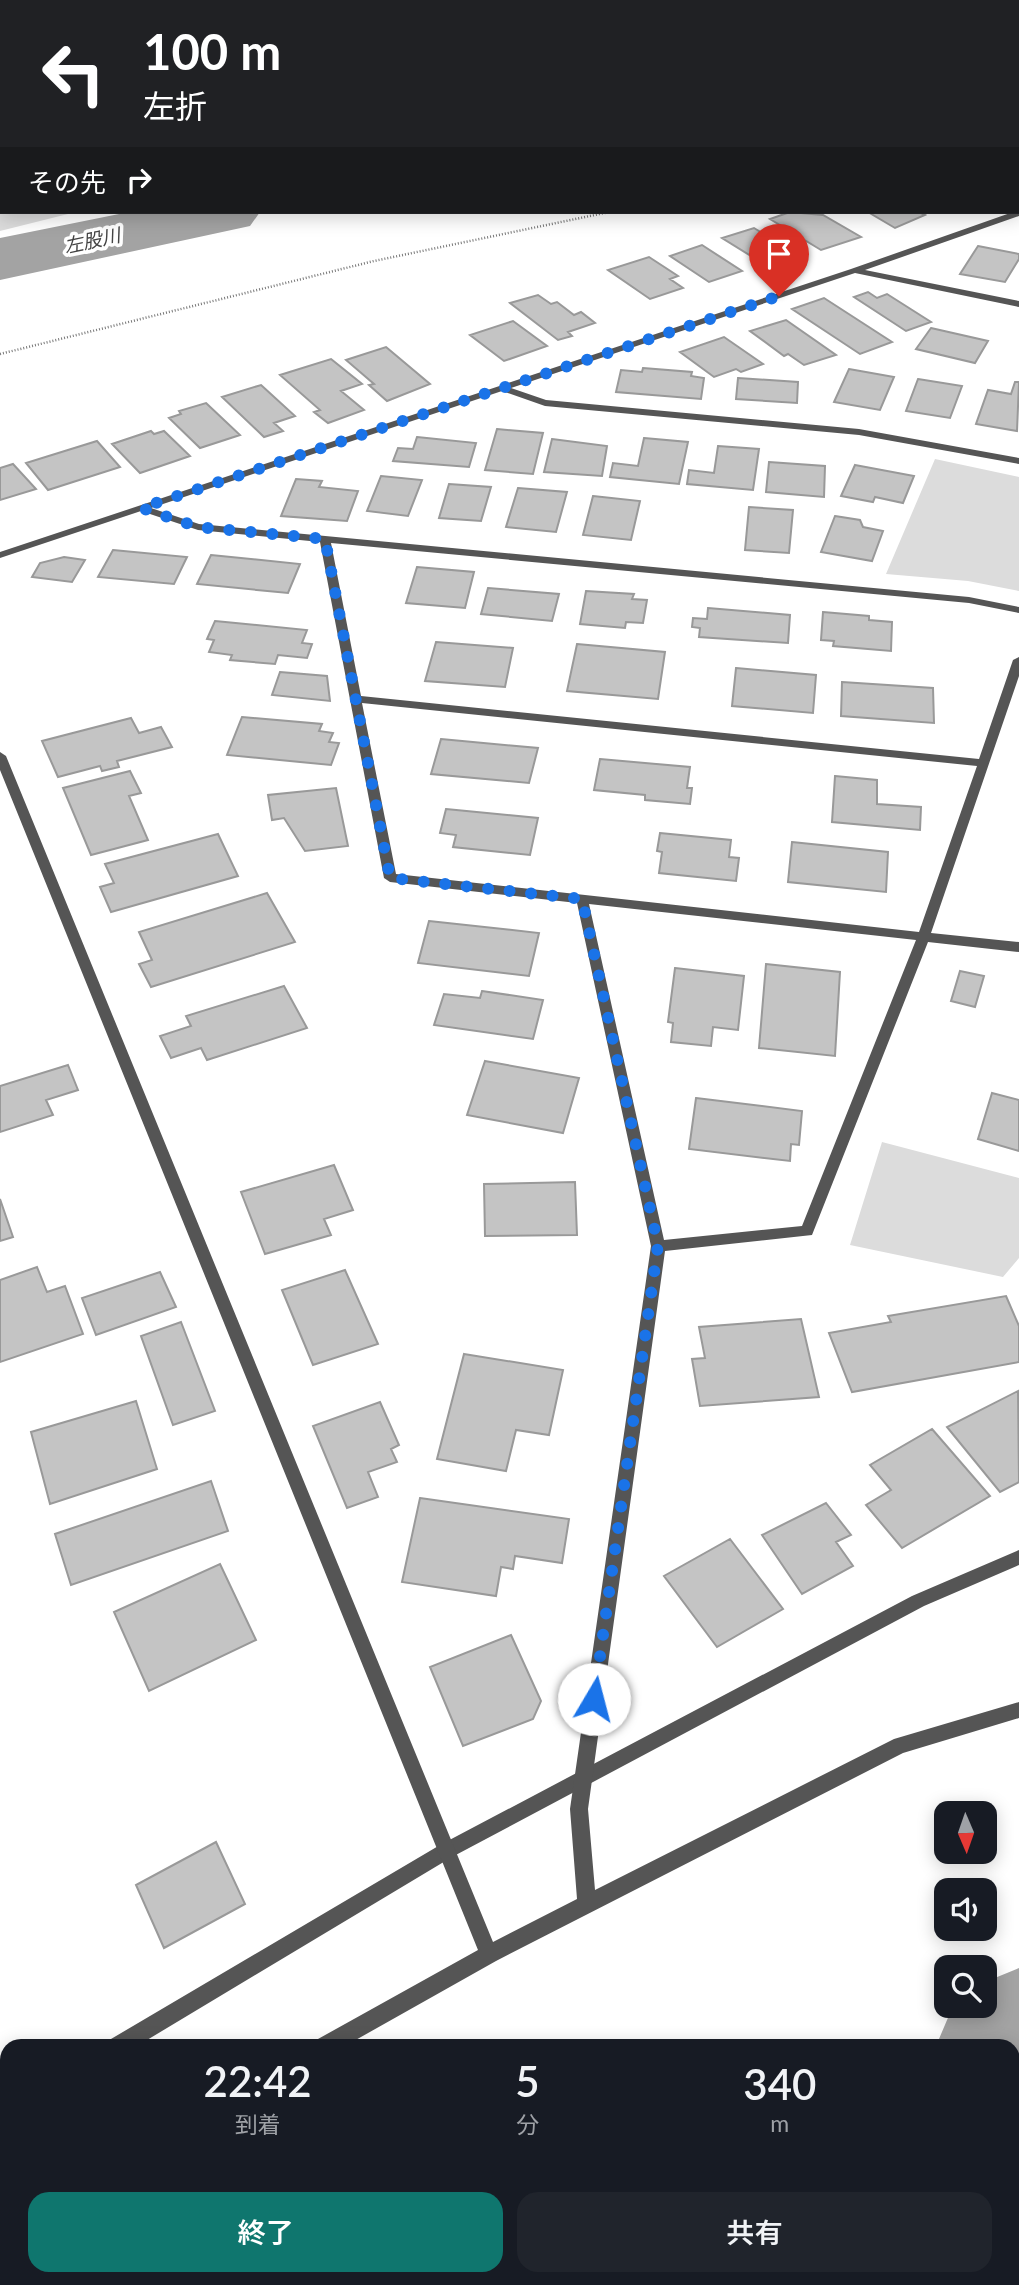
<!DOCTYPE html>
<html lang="ja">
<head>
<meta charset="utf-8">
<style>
	body { margin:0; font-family:Lato,"Noto Sans JP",sans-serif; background:#20242c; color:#f1f3f6; height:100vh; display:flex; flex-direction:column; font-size:26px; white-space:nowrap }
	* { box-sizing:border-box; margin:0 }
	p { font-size:23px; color:#9ea1a6 }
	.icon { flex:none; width:38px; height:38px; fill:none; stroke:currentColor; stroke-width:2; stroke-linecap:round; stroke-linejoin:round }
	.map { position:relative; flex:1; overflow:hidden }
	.sheet { position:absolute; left:0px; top:2039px; width:1020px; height:247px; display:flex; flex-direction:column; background:#171b24; border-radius:21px 21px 0 0; box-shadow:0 4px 18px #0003 }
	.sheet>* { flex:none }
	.top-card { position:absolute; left:0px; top:0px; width:1020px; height:214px; box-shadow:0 4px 18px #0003; background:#202124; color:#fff; overflow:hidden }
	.needle { width:46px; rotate:178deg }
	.tools { position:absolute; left:934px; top:1801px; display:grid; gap:14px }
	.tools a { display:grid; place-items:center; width:63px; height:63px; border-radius:14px; background:#171b24; box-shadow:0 4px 18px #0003; font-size:35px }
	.pin { position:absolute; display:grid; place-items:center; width:60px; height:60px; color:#fff; margin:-72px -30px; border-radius:50% 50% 50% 0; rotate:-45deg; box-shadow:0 0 7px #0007 }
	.pin .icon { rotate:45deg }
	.me { position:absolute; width:77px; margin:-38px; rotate:8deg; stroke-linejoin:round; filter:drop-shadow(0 0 5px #0008) }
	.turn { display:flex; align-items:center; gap:24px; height:147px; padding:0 28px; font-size:32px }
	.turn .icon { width:91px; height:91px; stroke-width:2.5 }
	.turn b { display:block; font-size:49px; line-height:60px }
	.then { display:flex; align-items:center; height:66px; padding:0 28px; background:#0003; gap:14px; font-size:26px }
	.eta { display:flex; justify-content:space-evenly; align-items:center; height:119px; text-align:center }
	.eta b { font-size:42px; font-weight:600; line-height:49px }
	.primary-button { display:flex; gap:14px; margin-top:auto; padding:14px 28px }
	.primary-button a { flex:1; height:80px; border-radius:21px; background:#0f766e; color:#fff; font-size:28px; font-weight:600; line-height:80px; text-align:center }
	.primary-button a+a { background:#20242c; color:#f1f3f6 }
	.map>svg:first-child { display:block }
</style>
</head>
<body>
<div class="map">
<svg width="1019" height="2285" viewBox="0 0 1019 2285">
	<rect width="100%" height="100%" fill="#fff"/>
	<!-- green -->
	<path fill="#dcdcdc" d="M0 0H1019V28L1018 2H2V212H76L0 231Z
		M935 459 1019 477V591L968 581 886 574Z
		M882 1142 1019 1178V1258L1003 1277 850 1245Z
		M1019 2102V2285H604L614 2278H1013V2103Z"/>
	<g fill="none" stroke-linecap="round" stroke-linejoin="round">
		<!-- river -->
		<path fill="#a3a3a3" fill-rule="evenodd" d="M1019 18V54L1018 55V18Z
			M129 212H260L250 226 0 280V238Z
			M1019 1968V2124L1013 2126V2046H936L953 2006H985V1982Z
			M386 2278H562L559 2285H384Z"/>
	</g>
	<!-- building -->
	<path fill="#c4c4c4" stroke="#999" stroke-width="2" d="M790 212 823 215 861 237 821 250 770 219Z
		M868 212H919L925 215 895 228Z
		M754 228 790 250 759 261 722 238Z
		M702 245 742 271 709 282 670 256Z
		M978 246 1019 254V259L1005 282 960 274Z
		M649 257 678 276 670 279 683 288 650 299 608 270Z
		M868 292 877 298 887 294 931 322 906 331 854 297Z
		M538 295 551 304 557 302 574 315 581 312 595 323 568 332 572 336 558 340 510 303Z
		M824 298 892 342 860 354 792 309Z
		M786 320 836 355 804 365 788 354 784 356 750 331Z
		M513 321 547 346 504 361 470 335Z
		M931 328 988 341 975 363 916 349Z
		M724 337 763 364 741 372 736 369 714 377 680 352Z
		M386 347 430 384 387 401 369 385 374 384 346 360Z
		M331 359 362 384 341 391 364 410 328 423 314 412 320 410 280 375Z
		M643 368 692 372 691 376 704 378 701 399 616 392 621 370 642 372Z
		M849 369 894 377 880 410 834 402Z
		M738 378 798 382 797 403 736 399Z
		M918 379 962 386 950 418 906 411Z
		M1015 382H1019L1017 431 976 424 988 390 1011 394Z
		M261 385 295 416 274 423 283 431 264 437 222 397Z
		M206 403 240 435 200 448 169 418 181 414 179 411Z
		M497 429 543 433 533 474 485 470Z
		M151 431 154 434 164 431 190 456 140 473 112 444Z
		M417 437 476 443 469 467 393 461 398 448 413 449Z
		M644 438 688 442 679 484 610 477 613 463 638 466Z
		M552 439 607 446 602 476 544 472Z
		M97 441 120 467 48 490 26 463Z
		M718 446 759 449 753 490 687 484 689 470 714 473Z
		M769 462 825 466 824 497 766 492Z
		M13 464 36 489 0 500V468Z
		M855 465 914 476 903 503 875 497 873 502 841 496Z
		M381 476 422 480 408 516 367 511Z
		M296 479 322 481 319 487 358 491 347 521 281 516Z
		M449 484 491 487 481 521 439 518Z
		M518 488 567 492 556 532 506 527Z
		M593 496 640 501 631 540 583 535Z
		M749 507 793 510 789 553 745 550Z
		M835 516 860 520 863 527 883 531 872 561 821 552Z
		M113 550 187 557 174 584 98 577Z
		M211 555 300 564 288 593 197 584Z
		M64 557 85 560 72 582 32 577 40 563Z
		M417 567 474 572 465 608 406 603Z
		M488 588 559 594 552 621 481 614Z
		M586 591 634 594 632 599 647 600 643 623 626 622 625 628 580 624Z
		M708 608 790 615 788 643 699 637 700 628 692 627 693 618 707 619Z
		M823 612 869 616V620L892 622 891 651 833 646 834 641 821 640Z
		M215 621 307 630 302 643 312 644 307 658 278 655 275 664 230 660 232 655 209 652 214 640 207 639Z
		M436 642 513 648 505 687 425 681Z
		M577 644 665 652 658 699 567 691Z
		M736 668 816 675 813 713 732 706Z
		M280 672 327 676 330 701 272 695Z
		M842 682 933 688 934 723 841 716Z
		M242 717 322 724 319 731 333 733 329 742 339 743 331 765 227 755Z
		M131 718 139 733 161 727 172 747 117 761 119 767 102 771 100 766 58 777 42 741Z
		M441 739 538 748 529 783 431 774Z
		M600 759 690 767 687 788H692L690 804 645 800V795L594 790Z
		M130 771 141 793 129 796 148 840 91 855 63 788Z
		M835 776 877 780V804L921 807 920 830 832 822Z
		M336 788 348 846 305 851 284 818 272 820 268 795Z
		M446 809 538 818 530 855 453 847 456 835 440 833Z
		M660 833 731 840 729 857 739 858 736 881 659 873 662 852 657 851Z
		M218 834 238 876 111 912 100 887 114 883 105 864Z
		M792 842 888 852 886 892 788 882Z
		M267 893 295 942 151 987 139 964 152 960 139 932Z
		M429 921 539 933 529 976 418 963Z
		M766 964 840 972 835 1056 759 1048Z
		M675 968 744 976 738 1030 713 1027 711 1046 671 1042 673 1023 668 1022Z
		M960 971 984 976 975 1007 951 1001Z
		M284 986 307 1028 207 1060 201 1048 171 1058 160 1036 191 1026 186 1016Z
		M482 991 543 1000 533 1039 434 1025 444 994 480 998Z
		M485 1061 579 1078 563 1133 467 1115Z
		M68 1065 78 1090 46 1100 53 1115 0 1132V1086Z
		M992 1093 1019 1100V1151L978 1139Z
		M696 1098 802 1111 799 1145 791 1144 790 1161 689 1149Z
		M334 1165 353 1210 324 1219 331 1235 265 1254 241 1192Z
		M575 1182 577 1235 485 1236 484 1184Z
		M0 1199 13 1237 0 1241Z
		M37 1267 47 1292 65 1286 83 1334 0 1362V1280Z
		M345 1270 378 1344 313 1365 282 1290Z
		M160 1272 176 1307 96 1335 82 1298Z
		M1006 1296 1019 1326V1362L852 1392 829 1333 891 1322 888 1316Z
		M801 1319 819 1397 700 1406 692 1359 705 1358 699 1327Z
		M181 1322 215 1411 173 1425 141 1336Z
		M464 1354 563 1370 549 1435 516 1430 506 1471 437 1459Z
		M1018 1391 1019 1482 1000 1492 947 1427Z
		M136 1401 157 1469 50 1504 31 1432Z
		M380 1402 399 1445 391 1449 397 1462 368 1472 378 1497 347 1508 313 1426Z
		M932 1429 990 1496 902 1548 866 1505 891 1490 870 1465Z
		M211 1481 228 1531 71 1585 55 1534Z
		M420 1498 569 1519 562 1563 515 1556 513 1569 501 1567 496 1596 402 1582Z
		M826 1503 851 1535 836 1542 853 1566 802 1594 762 1535Z
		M730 1539 783 1609 717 1647 664 1576Z
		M220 1564 256 1640 149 1691 114 1612Z
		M511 1635 541 1701 533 1719 463 1746 430 1667Z
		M216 1842 245 1904 164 1948 136 1885Z"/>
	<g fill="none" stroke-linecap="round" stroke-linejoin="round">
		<!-- path -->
		<path stroke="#777" stroke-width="2.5" stroke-dasharray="1 2" stroke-linecap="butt" d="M0 354 374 261 609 212"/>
		<!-- service -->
		<path fill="#555" fill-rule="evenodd" d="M1019 1550V1565L924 1606 452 1857 137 2046H108L111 2039 440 1845 912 1596Z
			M7 2089V2110L0 2113V2092Z"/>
		<!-- minor -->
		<path fill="#555" fill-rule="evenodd" d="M1019 210V216L865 270 1019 301V307L855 273 511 388 546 400 859 429 1019 458V464L859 435 545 406 502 391 151 508 199 524 969 597 1019 607V613L969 603 331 543 361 696 979 759 1013 660 1019 657V676L931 933 1019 942V952L928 942 812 1235 665 1251 588 1809 595 1890 894 1739 1019 1702V1718L903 1753 496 1961 345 2046H315L318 2039 478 1950 0 770V752L6 756 493 1942 577 1899 570 1809 651 1246 577 903 390 882 384 878 320 542 198 530 141 511 0 558V552L851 269ZM362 703 977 766 919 932 396 874ZM589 904 916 940 802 1226 664 1240Z
			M7 2210V2231L0 2234V2213Z"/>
	</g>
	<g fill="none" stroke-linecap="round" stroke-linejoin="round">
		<!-- route -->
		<path stroke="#1a73e8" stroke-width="12" stroke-dasharray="0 21.6" d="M594 1699 658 1245 582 899 390 878 325 539 198 527 141 508 779 296"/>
	</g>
	<g text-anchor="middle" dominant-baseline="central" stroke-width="7" stroke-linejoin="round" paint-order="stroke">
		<!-- far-water labels -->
		<g font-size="19" font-style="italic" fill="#444" stroke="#fff">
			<text transform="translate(92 240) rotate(-12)">左股川</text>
		</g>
	</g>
</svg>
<div class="tools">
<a><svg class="needle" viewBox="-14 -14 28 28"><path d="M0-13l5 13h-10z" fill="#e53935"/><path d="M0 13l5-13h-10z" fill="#9ea1a6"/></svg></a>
<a><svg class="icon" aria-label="sound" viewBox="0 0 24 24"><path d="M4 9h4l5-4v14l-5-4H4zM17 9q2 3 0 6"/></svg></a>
<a><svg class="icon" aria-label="search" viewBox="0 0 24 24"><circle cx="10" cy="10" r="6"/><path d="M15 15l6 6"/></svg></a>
</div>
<div class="pin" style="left:779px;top:296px;background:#d93025"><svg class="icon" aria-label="arrive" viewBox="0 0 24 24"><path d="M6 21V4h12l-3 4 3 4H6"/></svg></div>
<svg class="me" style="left:594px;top:1699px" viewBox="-20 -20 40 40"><circle r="19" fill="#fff"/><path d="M0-13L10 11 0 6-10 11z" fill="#1a73e8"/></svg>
<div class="top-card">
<div class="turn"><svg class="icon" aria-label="left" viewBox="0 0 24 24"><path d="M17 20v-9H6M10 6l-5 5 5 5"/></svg><div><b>100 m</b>左折</div></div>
<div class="then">その先<svg class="icon" aria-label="right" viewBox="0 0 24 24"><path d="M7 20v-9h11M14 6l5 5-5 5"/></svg></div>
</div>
<section class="sheet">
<div class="eta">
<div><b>22:42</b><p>到着</p></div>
<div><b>5</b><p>分</p></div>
<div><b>340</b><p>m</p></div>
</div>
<div class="primary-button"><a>終了</a><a>共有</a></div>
</section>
</div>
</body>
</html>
